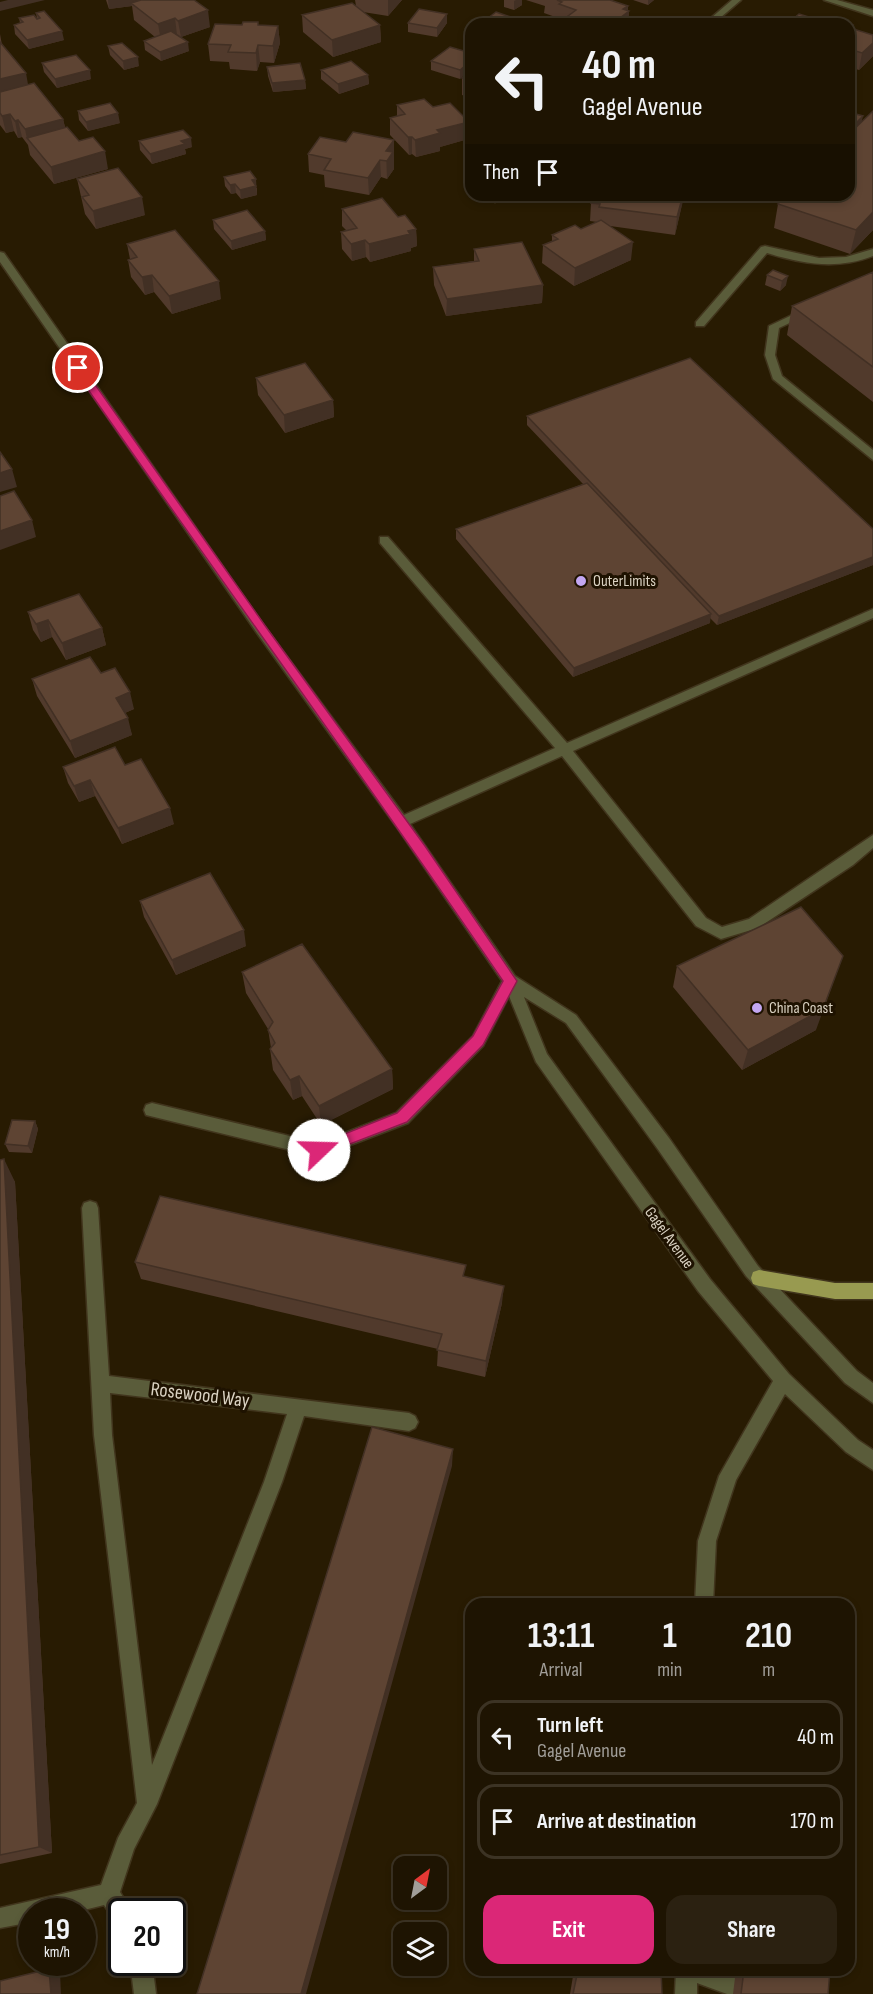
<!DOCTYPE html>
<html lang="en">
<head>
<meta charset="utf-8">
<style>
	body { margin:0; font-family:"Sofia Sans Condensed",sans-serif; background:#2b2111; color:#f1f3f6; height:100vh; display:flex; flex-direction:column; font-size:22px; white-space:nowrap }
	* { box-sizing:border-box; margin:0 }
	p { font-size:20px; color:#a19e99 }
	.icon { flex:none; width:33px; height:33px; fill:none; stroke:currentColor; stroke-width:2; stroke-linecap:round; stroke-linejoin:round }
	.map { position:relative; flex:1; overflow:hidden }
	.details { position:absolute; left:465px; top:1598px; width:390px; height:378px; display:flex; flex-direction:column; background:#1e1402; border-radius:18px; box-shadow:0 3px 9px #0003,0 0 0 2px #3c3324 }
	.details>* { flex:none }
	.top-card { position:absolute; left:465px; top:18px; width:390px; height:183px; border-radius:18px; box-shadow:0 3px 9px #0003,0 0 0 2px #3c3324; background:#1e1402; color:#f1f3f6; overflow:hidden }
	.needle { width:39px; rotate:32deg }
	.buttons { position:absolute; left:393px; top:1856px; display:grid; gap:12px }
	.buttons a { display:grid; place-items:center; width:54px; height:54px; border-radius:12px; background:#1e1402; box-shadow:0 3px 9px #0003,0 0 0 2px #3c3324; font-size:30px }
	.speed { position:absolute; left:18px; top:1898px; display:flex; gap:12px; font-size:30px; font-weight:700; text-align:center }
	.speed>* { display:grid; place-content:center; width:78px; height:78px; border-radius:50%; background:#1e1402; box-shadow:0 3px 9px #0003,0 0 0 2px #3c3324; line-height:1 }
	.speed small { font-size:15px; font-weight:400 }
	.speed .limit { border:3px solid #111; border-radius:9px; background:#fff; color:#111 }
	.pin { position:absolute; display:grid; place-items:center; width:51px; height:51px; color:#fff; margin:-26px; border:3px solid #fff; border-radius:50%; box-shadow:0 2px 6px #0007 }
	.me { position:absolute; width:66px; margin:-33px; rotate:69deg; stroke-linejoin:round; filter:drop-shadow(0 0 4px #0008) }
	.turn { display:flex; align-items:center; gap:21px; height:126px; padding:0 18px; font-size:27px }
	.turn .icon { width:78px; height:78px; stroke-width:2.5 }
	.turn b { display:block; font-size:42px; line-height:51px }
	.then { display:flex; align-items:center; height:57px; padding:0 18px; background:#0003; gap:12px; font-size:22px }
	.eta { display:flex; justify-content:space-evenly; align-items:center; height:102px; text-align:center }
	.eta b { font-size:36px; font-weight:700; line-height:42px }
	.action { display:flex; gap:12px; margin-top:auto; padding:12px 18px }
	.action a { flex:1; height:69px; border-radius:18px; background:#db2777; color:#fff; font-size:24px; font-weight:700; line-height:69px; text-align:center }
	.action a+a { background:#2b2111; color:#f1f3f6 }
	ul { padding:0; list-style:none }
	li { display:flex; align-items:center; gap:18px; height:75px; margin:0 12px 9px; padding:0 6px; border:3px solid #3c3324; border-radius:18px }
	li div { flex:1 }
	li b { display:block; font-size:22px }
	li em { font-style:normal }
	.map>svg:first-child { display:block }
</style>
</head>
<body>
<div class="map">
<svg width="873" height="1994" viewBox="0 0 873 1994">
	<rect width="100%" height="100%" fill="#281b02"/>
	<g fill="none" stroke-linecap="round" stroke-linejoin="round">
		<!-- minor casing -->
		<g stroke="#41351d" stroke-width="3">
			<path id="minor" d="M732 0H741L713 24H704Z
				M824 0H837L873 10V16Z
				M495 195H507L495 202 490 199Z
				M765 246 819 258 846 257 873 249V256C837 270 803 264 767 253L704 326H696V322L761 247Z
				M0 252 4 253 265 627 404 815 555 748 380 543V537H388L567 743 873 609V618L573 751 706 918 722 927 749 919 873 835V848L853 865 758 928 721 939 696 926 562 756 410 824 515 976 576 1015 669 1138 758 1266 857 1371 873 1383V1403L845 1383 746 1276 657 1148 566 1023 524 997 547 1054 710 1279 789 1374 858 1440 873 1450V1470L846 1452 785 1394 736 1480 716 1541 713 1604H695L698 1541 719 1476 773 1381 698 1291 536 1062 509 996 483 1046 408 1123 319 1157 146 1115 144 1110 146 1105 152 1103 319 1143 396 1113 473 1036 502 981 396 826 257 633 0 262Z
				M809 307 813 308V312L779 328 775 355 782 376 873 450V460L773 379 765 355 769 326Z
				M90 1201 96 1203 98 1208 109 1376 409 1413 415 1416 418 1422 415 1428 409 1431 304 1416 282 1482 157 1804 134 1849 120 1892 131 1911H122V1924L115 1921 104 1905 80 1911H32V1922L0 1928V1908L101 1885 118 1838 137 1803 94 1435 82 1208 84 1203ZM110 1393 287 1414 264 1482 152 1765 112 1435Z
				M130 1962H152L156 1994H134Z
				M676 1970H718L742 1978 745 1986 742 1994H727L697 1983V1994H675Z"/>
		</g>
		<!-- major casing -->
		<g stroke="#41351d" stroke-width="3">
			<path id="major" d="M759 1270 835 1283H873V1299H835L759 1286 753 1284 751 1278 753 1272Z"/>
		</g>
		<!-- minor -->
		<use href="#minor" fill="#5a5c3a" fill-rule="evenodd"/>
		<!-- major -->
		<use href="#major" fill="#989a50" fill-rule="evenodd"/>
	</g>
	<!-- wall -->
	<path fill="#513a2c" d="M106 0H140L210 27 181 37 189 51 161 61 145 50 144 41 155 37 134 20 132 6 109 9Z
		M355 0H402L388 16 363 12 380 25 381 42 333 57 303 32 302 15 356 6Z
		M504 0H522V5L514 10 504 7Z
		M526 0H610L628 6V11H629L628 24H563V23L558 21V18L544 13 545 6Z
		M633 0H654L648 5Z
		M36 13 64 40 29 49 15 34 14 25 20 23 19 18 37 19Z
		M447 14V23L437 37 408 32V23Z
		M799 14 825 22 829 18 853 25 852 29 873 35V56L859 70 849 67V24H787Z
		M258 22V25L278 26 280 43 274 63 260 62 257 71 230 69 229 62 210 61 208 44 242 25Z
		M0 34 2 45 28 85 63 119 65 127 108 169 54 184 30 155 28 145 22 137 18 138 14 131 6 133 0 125Z
		M108 46 139 66 124 70 110 55Z
		M471 53 460 79 431 70V61Z
		M42 63 91 79 57 88 44 72Z
		M267 67 305 80 306 89 273 92 268 76Z
		M321 70 368 75 369 84 339 94 321 79Z
		M471 71V112L465 109V96L462 95V78Z
		M397 105 468 139 440 147V151L416 157 412 154 409 155 390 135V118L397 116Z
		M78 111 120 123 88 131 79 120Z
		M849 116 861 122 873 230 850 254 774 228 778 204 852 132 849 131Z
		M394 140V169L387 179 381 177 369 195 325 187 324 175 309 172 308 154 346 142Z
		M139 141 192 147 185 149 186 154 152 164 140 150Z
		M224 177 257 188V195L241 199 236 193 231 194 225 186Z
		M77 179 145 215 96 229 85 214Z
		M594 195H684L675 235 610 226 631 260 574 286 542 263 543 245 552 242V235L581 229 597 222 590 221 591 203Z
		M342 209 398 217 416 229 417 246 411 248V251L370 262 366 257 352 261 342 249 341 232 346 230 342 226Z
		M213 220 265 231 266 240 232 250 214 229Z
		M127 244 221 299 172 314 154 292 145 295 131 277 128 260 130 259Z
		M474 249 543 285 542 303 446 316 434 285 433 267 474 261Z
		M773 270 786 285 780 291 765 285 767 275Z
		M873 272V402L787 335 792 306Z
		M256 378 333 400 334 417 285 433 258 395Z
		M527 416 873 529V565L717 625 710 618V623L573 677 456 539V529L583 484 527 425Z
		M79 594 102 628 106 645 66 660 52 637 41 642 33 630 28 612Z
		M101 673 134 709 125 713 132 735 75 758 37 696 32 679Z
		M125 765 174 824 122 844 95 796 79 802 68 783 63 767Z
		M140 901 246 946 176 975 144 917Z
		M677 966 816 1030 742 1070 673 987Z
		M242 972 392 1069 393 1089 321 1125 302 1096 293 1100 273 1070 270 1049 271 1048 268 1029 246 993Z
		M35 1121 38 1129 32 1153 9 1152 5 1144Z
		M0 1160 15 1182 52 1853 0 1864Z
		M135 1262 466 1277 502 1303 485 1377 437 1366 438 1349 141 1279Z
		M574 1970H661L662 1994H570Z
		M736 1970H830L828 1994H733Z"/>
	<!-- shaded-wall -->
	<path fill="#423024" d="M8 0H45L0 11V2Z
		M108 0H140L131 3 132 6 109 9Z
		M388 0H402L388 16Z
		M516 0H522V5L514 10V1Z
		M648 0H654L648 5Z
		M628 6V12L629 11 628 24H616V21L623 9Z
		M208 10 210 27 181 37 178 21Z
		M447 14V23L437 37V28Z
		M175 18 177 35 161 41 158 24Z
		M610 19V24H604Z
		M380 25 381 42 333 57 332 40Z
		M278 26 280 43 274 63 273 46Z
		M62 31 64 40 29 49 27 40Z
		M188 42 189 51 161 61 160 52Z
		M873 43V56L859 70 862 53Z
		M258 45 260 62 257 71 256 53Z
		M138 57 139 66 124 70 123 61Z
		M471 61V70L460 79V70Z
		M90 70 91 79 57 88 55 79Z
		M26 73 29 90 0 98V79Z
		M368 75 369 84 339 94 338 84Z
		M305 80 306 89 273 92 272 83Z
		M118 113 120 123 88 131 86 122Z
		M10 114 14 131 6 133 2 116Z
		M863 116 861 125 854 133 856 123Z
		M63 119 67 136 27 139 25 129Z
		M18 120 22 137 18 138 15 121Z
		M469 122 468 139 440 147V151L416 157 415 140 437 130Z
		M408 137H412V154L409 155Z
		M191 138 192 147 185 149 186 154 152 164 150 154 181 141Z
		M394 140V169L387 179 386 151Z
		M105 151 108 169 54 184 51 167Z
		M380 160 381 177 369 195 368 178Z
		M256 179 257 195 241 199 240 190 252 180Z
		M235 184 236 193 231 194 230 185Z
		M683 195H684L683 201 675 235 677 217Z
		M142 197 145 215 96 229 93 211Z
		M873 212V230L850 254 856 230Z
		M416 229 417 246 411 248V251L370 262 369 244Z
		M265 231 266 240 232 250 231 241Z
		M365 240 366 257 352 261 351 244Z
		M633 242 631 260 574 286 575 268Z
		M152 275 154 292 145 295 142 277Z
		M788 276 786 285 780 291 782 281Z
		M219 281 221 299 172 314 169 296Z
		M543 285 542 303 446 316 447 299Z
		M333 400 334 417 285 433 284 415Z
		M12 469 17 487 0 492V473Z
		M32 520 36 537 0 550V531Z
		M873 557V565L717 625 719 616Z
		M711 614 710 623 573 677 574 668Z
		M48 620 52 637 41 642 36 624Z
		M102 628 106 645 66 660 62 643Z
		M130 692 134 709 120 715 116 698Z
		M128 718 132 735 75 758 70 741Z
		M90 780 95 796 79 802 74 786Z
		M170 808 174 824 122 844 118 828Z
		M244 930 246 946 176 975 172 960Z
		M843 956 816 1030 742 1070 748 1050Z
		M392 1069 393 1089 321 1125 319 1106Z
		M299 1076 302 1096 293 1100 290 1080Z
		M35 1121 38 1129 32 1153 28 1146Z
		M4 1159 15 1182 52 1853 39 1847Z
		M504 1286 502 1303 485 1377 486 1361Z
		M453 1449 452 1466 306 1994H301Z
		M49 1969 60 1972 61 1994H51Z"/>
	<!-- building -->
	<path fill="#5e4433" stroke="#423024" stroke-width="1.5" d="M141 0H194L208 10 178 21 175 18 158 24 131 3Z
		M557 0H610L628 6 623 9 629 11 616 21 610 19 604 24H579L564 19 576 10 559 4 562 2Z
		M352 3 380 25 332 40 302 15Z
		M419 9 447 14 437 28 408 23Z
		M44 11 62 31 27 40 14 25 23 22 19 18 34 15 37 19 40 18 36 13Z
		M496 12 522 21 518 24H480Z
		M799 14 825 22 829 18 853 25 850 28 873 35V43L862 53 849 49V24H787Z
		M243 22H258V25L278 26 273 46 258 45 256 53 228 52 231 45 208 44 215 24 242 25Z
		M171 31 188 42 160 52 144 41Z
		M0 42 26 73 0 79Z
		M122 43 138 57 123 61 108 46Z
		M450 47 471 53V61L460 70 431 61Z
		M76 55 90 70 55 79 42 63Z
		M351 61 368 75 338 84 321 70Z
		M300 63 305 80 272 83 267 67Z
		M471 71V81L462 78Z
		M34 83 63 119 25 129 18 120 15 121 10 114 2 116 0 113V92Z
		M471 88V94L465 92Z
		M424 99 433 107 450 103 469 122 437 130 440 133 415 140 412 137H408L390 118 405 114 397 105Z
		M110 103 118 113 86 122 78 111Z
		M873 111V212L856 230 778 204 787 195H849V134Z
		M852 113 863 116 856 123 849 121V116Z
		M67 127 79 141 93 137 105 151 51 167 27 138Z
		M183 130 191 138 181 141 185 144 150 154 139 141Z
		M353 132 394 140 386 151 393 152 387 161 380 160 368 178 324 170 331 159 308 154 320 137 346 142Z
		M118 168 142 197 93 211 82 197 89 195 77 179Z
		M250 171 256 179 252 180 256 186 240 190 235 184 230 185 224 177Z
		M594 195H683L677 217 599 207 600 204 591 203Z
		M382 198 398 217 405 215 416 229 408 231 410 234 369 244 365 240 351 244 341 232 357 228 342 209Z
		M247 210 265 231 231 241 213 220Z
		M601 220 633 242 575 268 543 245 558 239 552 235 575 225 581 229Z
		M175 230 219 281 169 296 152 275 142 277 128 260 137 257 127 244Z
		M522 242 543 285 447 299 433 267 479 261 474 249Z
		M773 270 788 276 782 281 767 275Z
		M873 272V367L792 306Z
		M690 358 873 529V557L719 616 527 416Z
		M305 363 333 400 284 415 256 378Z
		M0 452 12 469 0 473Z
		M587 483 711 614 574 668 456 529Z
		M14 491 32 520 0 531V496Z
		M79 594 102 628 62 643 48 620 36 624 28 612Z
		M90 657 101 673 115 668 130 692 116 698 128 718 70 741 32 679Z
		M115 747 125 765 141 759 170 808 118 828 90 780 74 786 63 767Z
		M210 873 244 930 172 960 140 901Z
		M801 907 843 956 823 1009 748 1050 677 966Z
		M302 944 392 1069 319 1106 299 1076 290 1080 270 1049 275 1043 268 1030 273 1022 242 972Z
		M12 1120 35 1121 28 1146 5 1144Z
		M4 1159 39 1847 0 1855V1160Z
		M160 1196 466 1265 463 1276 504 1286 486 1361 437 1350 442 1334 135 1262Z
		M372 1427 453 1449 301 1994H197Z
		M49 1969 51 1994H0V1981Z
		M578 1970H661L662 1994H573Z
		M744 1970H830L828 1994H741Z"/>
	<!-- route -->
	<path fill="#db2777" stroke="#8e194d" stroke-width="1.5" d="M75 366H82L266 627 425 846 517 981 483 1045 407 1122 319 1156 314 1155 312 1150 314 1146 397 1113 473 1036 503 981C363 775 215 573 73 368Z"/>
	<!-- markers -->
	<g fill="#c3a7f2" stroke="#1e1200" stroke-width="2">
		<circle cx="581" cy="581" r="6"/>
		<circle cx="757" cy="1008" r="6"/>
	</g>
	<g text-anchor="middle" dominant-baseline="central" stroke-width="6" stroke-linejoin="round" paint-order="stroke">
		<!-- poi labels -->
		<g font-size="16" fill="#dad2c2" stroke="#1e1200" text-anchor="start">
			<text x="593" y="581">OuterLimits</text>
			<text x="769" y="1008">China Coast</text>
		</g>
		<!-- street labels -->
		<g font-size="16" fill="#dad2c2" stroke="#1e1200">
			<text transform="translate(669 1238) rotate(54)">Gagel Avenue</text>
		</g>
		<!-- near-street labels -->
		<g font-size="20" fill="#dad2c2" stroke="#1e1200">
			<text transform="translate(200 1395) rotate(7)">Rosewood Way</text>
		</g>
	</g>
</svg>
<div class="buttons">
<a><svg class="needle" viewBox="-14 -14 28 28"><path d="M0-13l5 13h-10z" fill="#e53935"/><path d="M0 13l5-13h-10z" fill="#a19e99"/></svg></a>
<a><svg class="icon" aria-label="layers" viewBox="0 0 24 24"><path d="M12 4l9 5-9 5-9-5zM3 14l9 5 9-5"/></svg></a>
</div>
<div class="speed"><div>19<small>km/h</small></div><div class="limit">20</div></div>
<div class="pin" style="left:78px;top:368px;background:#d93025"><svg class="icon" aria-label="arrive" viewBox="0 0 24 24"><path d="M6 21V4h12l-3 4 3 4H6"/></svg></div>
<svg class="me" style="left:319px;top:1150px" viewBox="-20 -20 40 40"><circle r="19" fill="#fff"/><path d="M0-13L10 11 0 6-10 11z" fill="#db2777"/></svg>
<div class="top-card">
<div class="turn"><svg class="icon" aria-label="left" viewBox="0 0 24 24"><path d="M17 20v-9H6M10 6l-5 5 5 5"/></svg><div><b>40 m</b>Gagel Avenue</div></div>
<div class="then">Then<svg class="icon" aria-label="arrive" viewBox="0 0 24 24"><path d="M6 21V4h12l-3 4 3 4H6"/></svg></div>
</div>
<section class="details">
<div class="eta">
<div><b>13:11</b><p>Arrival</p></div>
<div><b>1</b><p>min</p></div>
<div><b>210</b><p>m</p></div>
</div>
<ul>
<li><svg class="icon" aria-label="left" viewBox="0 0 24 24"><path d="M17 20v-9H6M10 6l-5 5 5 5"/></svg><div><b>Turn left</b><p>Gagel Avenue</p></div><em>40 m</em></li>
<li><svg class="icon" aria-label="arrive" viewBox="0 0 24 24"><path d="M6 21V4h12l-3 4 3 4H6"/></svg><div><b>Arrive at destination</b></div><em>170 m</em></li>
</ul>
<div class="action"><a>Exit</a><a>Share</a></div>
</section>
</div>
</body>
</html>
